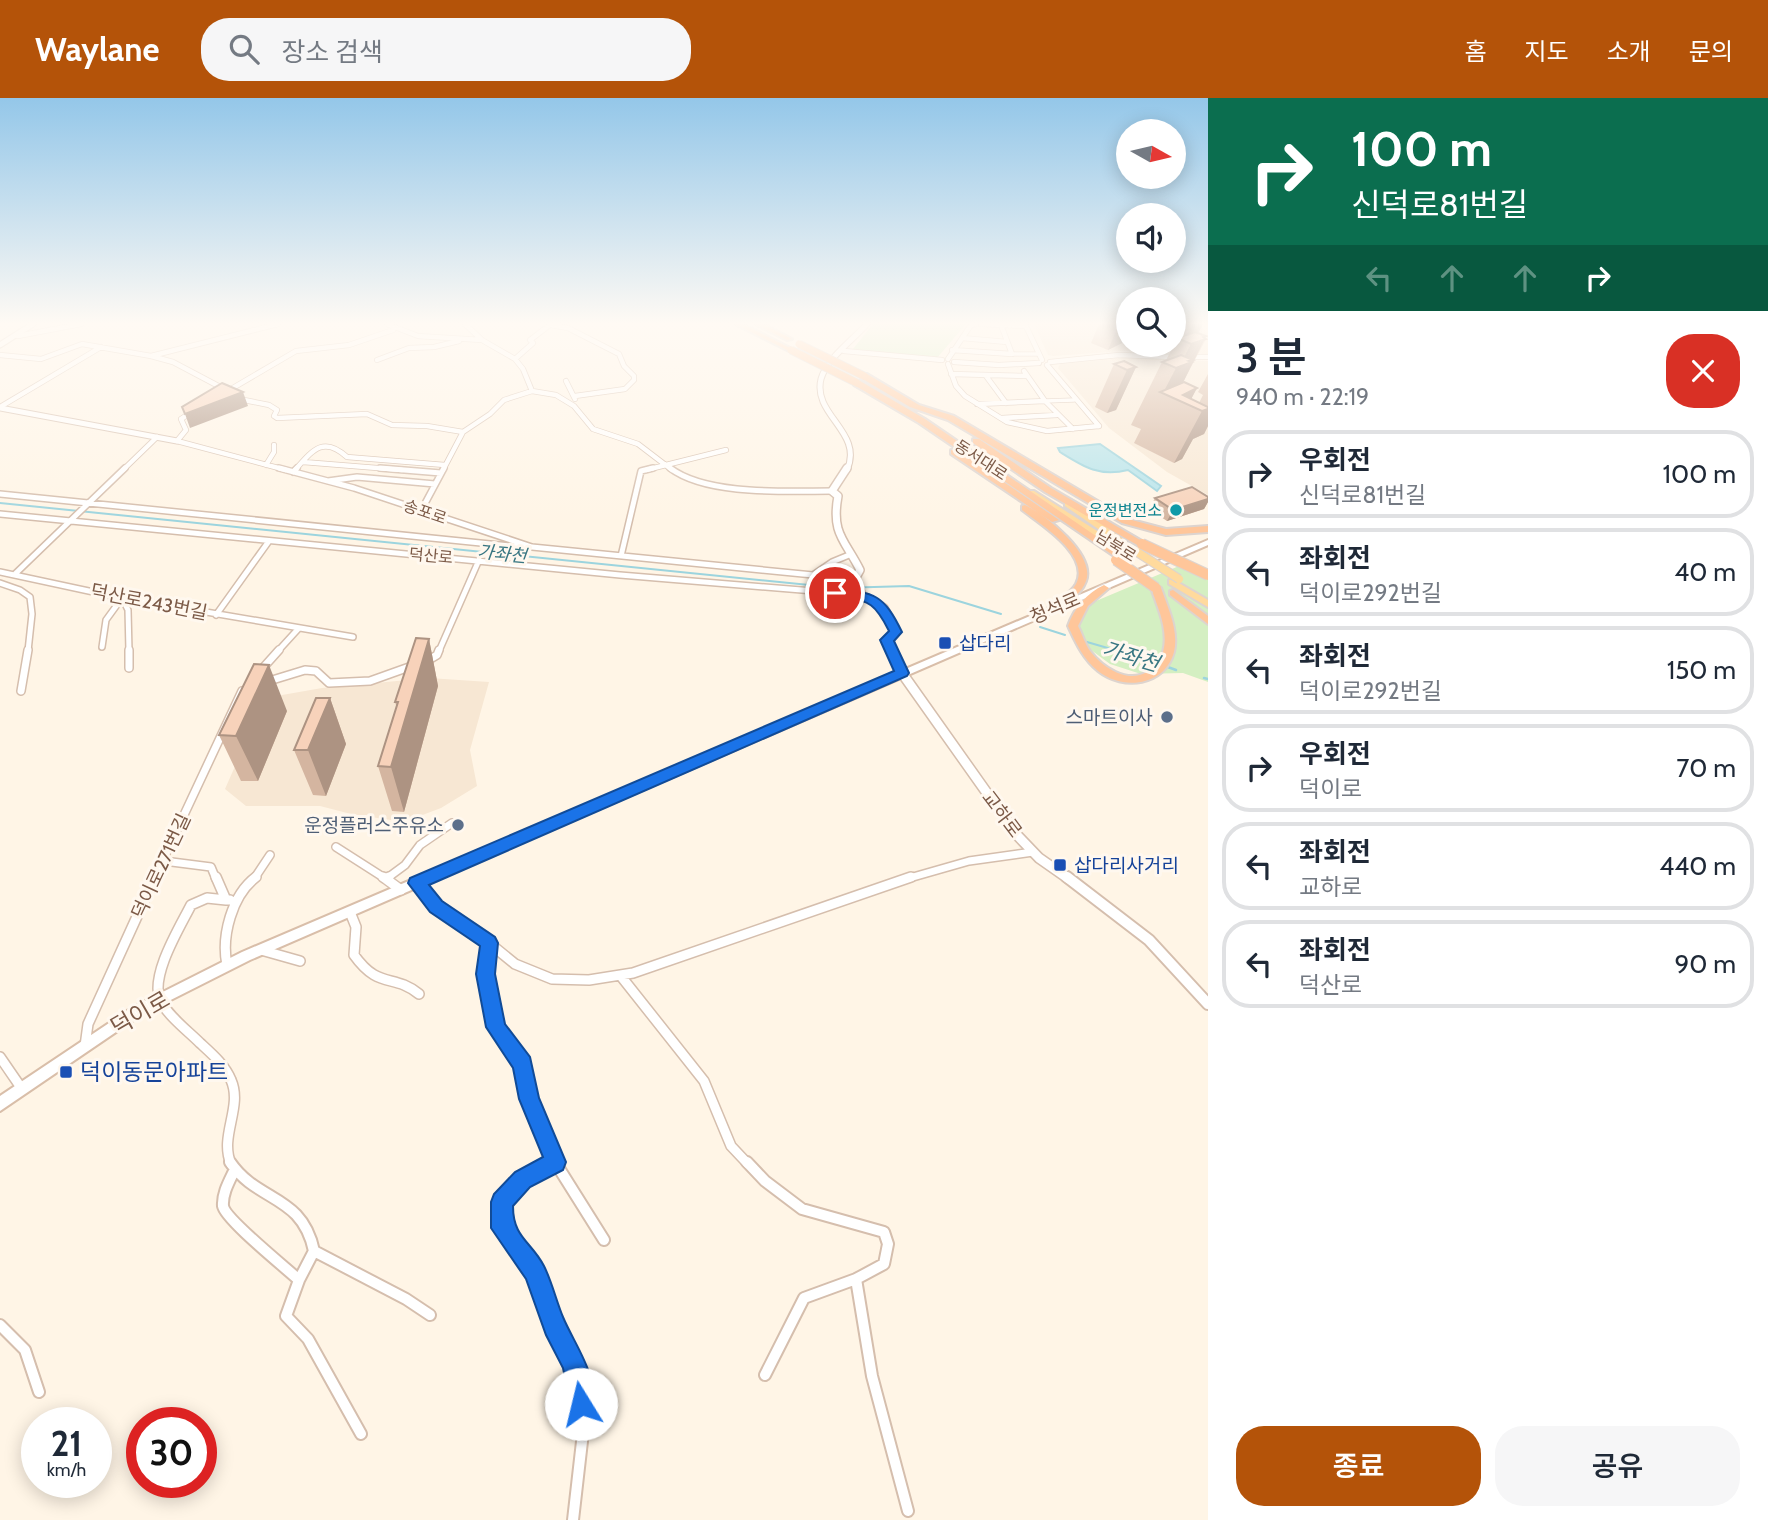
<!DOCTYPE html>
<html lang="ko">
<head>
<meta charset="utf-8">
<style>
	body { margin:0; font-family:Cabin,"Noto Sans KR",sans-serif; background:#f6f6f7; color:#1f2937; height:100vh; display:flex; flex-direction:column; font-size:26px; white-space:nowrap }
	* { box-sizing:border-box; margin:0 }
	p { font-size:23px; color:#747a83 }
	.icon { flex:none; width:38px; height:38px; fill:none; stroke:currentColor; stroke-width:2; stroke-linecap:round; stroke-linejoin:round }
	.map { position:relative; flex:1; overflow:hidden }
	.details { display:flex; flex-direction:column; background:#fff; width:560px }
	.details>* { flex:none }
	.guide { background:#0b6e4f; color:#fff; overflow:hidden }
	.needle { width:46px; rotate:98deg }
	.controls { position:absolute; left:1116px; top:21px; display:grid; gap:14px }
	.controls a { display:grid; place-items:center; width:70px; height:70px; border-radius:50%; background:#fff; box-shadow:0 4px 18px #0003; font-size:35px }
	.speed { position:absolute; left:21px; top:1309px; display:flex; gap:14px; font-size:35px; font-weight:700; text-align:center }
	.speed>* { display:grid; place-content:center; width:91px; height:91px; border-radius:50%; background:#fff; box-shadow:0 4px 18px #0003; line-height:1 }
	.speed small { font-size:18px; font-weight:400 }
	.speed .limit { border:10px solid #d22; background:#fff; color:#111 }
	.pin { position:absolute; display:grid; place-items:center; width:60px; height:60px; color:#fff; margin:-30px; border:4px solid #fff; border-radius:50%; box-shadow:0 2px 7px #0007 }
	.me { position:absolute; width:77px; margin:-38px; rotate:351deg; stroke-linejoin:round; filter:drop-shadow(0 0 5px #0008) }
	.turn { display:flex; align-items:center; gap:24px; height:147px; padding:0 28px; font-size:32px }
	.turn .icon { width:91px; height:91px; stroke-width:2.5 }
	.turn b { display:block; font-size:49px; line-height:60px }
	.lanes { display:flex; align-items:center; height:66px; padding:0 28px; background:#0003; justify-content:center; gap:35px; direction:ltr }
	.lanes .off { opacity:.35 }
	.round { display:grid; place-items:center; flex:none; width:74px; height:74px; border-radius:28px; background:#f6f6f7 }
	.overview { display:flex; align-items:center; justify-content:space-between; height:119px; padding:0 28px }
	h1 { font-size:42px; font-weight:600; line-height:52px }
	.button { display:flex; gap:14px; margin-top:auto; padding:14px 28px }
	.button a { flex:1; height:80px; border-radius:28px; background:#b45309; color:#fff; font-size:28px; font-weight:600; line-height:80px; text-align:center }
	.button a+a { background:#f6f6f7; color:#1f2937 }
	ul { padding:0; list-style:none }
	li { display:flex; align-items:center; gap:21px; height:88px; margin:0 14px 10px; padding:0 14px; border:4px solid #e0e1e3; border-radius:28px }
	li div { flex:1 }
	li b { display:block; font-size:26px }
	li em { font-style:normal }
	header { display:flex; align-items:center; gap:42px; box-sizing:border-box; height:98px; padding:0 35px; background:#b45309; color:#fff }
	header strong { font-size:33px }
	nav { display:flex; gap:38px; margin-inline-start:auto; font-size:24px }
	.search { width:490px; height:63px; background:#f6f6f7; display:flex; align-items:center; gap:18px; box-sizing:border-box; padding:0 24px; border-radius:28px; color:#747a83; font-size:26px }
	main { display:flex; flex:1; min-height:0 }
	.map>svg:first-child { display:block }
</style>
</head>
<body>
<header>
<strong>Waylane</strong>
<div class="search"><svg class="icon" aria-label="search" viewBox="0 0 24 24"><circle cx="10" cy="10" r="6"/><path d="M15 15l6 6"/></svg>장소 검색</div>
<nav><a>홈</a><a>지도</a><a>소개</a><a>문의</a></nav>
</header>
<main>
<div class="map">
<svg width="1208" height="1422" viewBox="0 0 1208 1422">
	<rect width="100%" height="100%" fill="#fff5e6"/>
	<!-- residential -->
	<path fill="#f7e7d3" d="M1034 226H1129V247H1174V226H1201L1208 238V256L1122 253 1053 258 1048 257Z
		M1123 260 1208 263V397L1167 374 1109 330 1058 270 1060 266Z
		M429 580 489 584 470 652 477 688 441 710 404 724 351 716 320 708H246L225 691 265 600 322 590Z"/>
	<!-- green -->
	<path fill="#d4efc2" d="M873 226H966L937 260 853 251Z
		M1179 468 1208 480V584L1183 575 1141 576 1110 566 1087 549 1077 530 1083 511 1096 503Z"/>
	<!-- water -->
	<path fill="#b7e4eb" stroke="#9cd4de" stroke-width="2" d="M1100 346 1161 388 1157 393 1128 372C1099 379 1084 369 1060 354L1058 350Z"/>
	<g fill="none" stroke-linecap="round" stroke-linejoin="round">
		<!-- stream-far1 -->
		<path stroke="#9cd4de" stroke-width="2" d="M0 405 839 490 909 488 1001 516
			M1040 529 1065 537
			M1087 544 1118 553"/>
		<!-- stream -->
		<path stroke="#9cd4de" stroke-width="2.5" d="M1112 552 1159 566
			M1165 568 1176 572
			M1204 580 1208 581"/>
		<!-- pedestrian casing -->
		<g stroke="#d5bead" stroke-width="5">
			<path id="pedestrian" d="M1012 256H1039
				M1045 303 1074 302"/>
		</g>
		<!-- minor-far4 casing -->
		<g stroke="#d5bead" stroke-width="6">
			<path id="minor-far4" d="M387 226 418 238 482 242
				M465 226 482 242 515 261 523 271 532 293
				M981 226 1026 228
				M1025 226 1042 262
				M551 227 568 230 619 256 624 268 634 278V282L625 291 575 298
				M18 238 81 226
				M962 240 1007 244
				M952 252 1012 256 1001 227
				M844 253 942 262
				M0 257 41 261 82 246 151 258 278 226
				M151 258 173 264 226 292
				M1190 259H1208
				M515 261 533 245 530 242 551 226
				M948 261 971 227 976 226
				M377 262 409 250 434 249 459 243
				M954 264 999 267 1039 265
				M1050 264 1119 257 1174 259
				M948 266 956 288 965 298 1007 324 1047 333 1099 328
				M1047 267 1099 328
				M1024 273 1045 303 1073 331
				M951 276 1027 278
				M986 278 1006 305
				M566 283 575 301
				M226 294 296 253 349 247 393 232
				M239 301 269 307 277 312 274 318 277 320 367 316 392 327 427 328 463 334
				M977 306 1045 303
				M0 309 101 249
				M192 314 181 321 186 332 177 343 286 372
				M1002 320 1057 317
				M303 364 402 372
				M266 367 274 354V347
				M123 372 157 339
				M295 372C312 353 323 337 347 359L445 367
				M443 372 463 334 490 316 504 302 532 293 556 297 574 308 593 331 638 346 672 372
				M646 372 726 352"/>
		</g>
		<!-- minor-far3 casing -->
		<g stroke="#d5bead" stroke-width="8">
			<path id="minor-far3" d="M279 370 354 390 532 449 813 477 832 464 849 457
				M380 370 441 375
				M670 370C707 398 787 393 832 393
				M293 374 297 370
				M328 383 357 379 435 386
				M0 396 520 449
				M421 413 444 370
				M0 416 620 477 862 497
				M621 458 641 373 653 370
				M0 474 112 498 353 539
				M15 476 125 370
				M0 485 20 492 30 499 32 516 28 553
				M216 517 269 443
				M102 549 106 522 122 500 128 512 129 553
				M278 553 299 530
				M439 553 479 462"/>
		</g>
		<!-- minor-far2 casing -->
		<g stroke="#d5bead" stroke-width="10">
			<path id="minor-far2" d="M129 552V570
				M427 563 437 557 439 552
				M262 571 279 552
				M269 583 305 572 316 573 329 585 370 583 412 568
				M21 593 28 552
				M336 749 386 781
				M164 763 211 769 216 781
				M154 781 242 593
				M254 781 270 757
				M386 781 405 767 420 747 452 725
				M906 781 969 763 1033 754"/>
		</g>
		<!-- minor-far1 casing -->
		<g stroke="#d5bead" stroke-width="12">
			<path id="minor-far1" d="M216 779 226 802H230
				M383 779 386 781
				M389 779 386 781 401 792
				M416 785 436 809 477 835 515 866 552 881 589 882 633 875 911 779
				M226 802 207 800 191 807C180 829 150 877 160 902 168 918 188 933 200 945 212 956 225 967 231 982 243 1009 219 1038 231 1066
				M350 814 356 829 354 857C379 892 393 875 419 896
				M489 845 486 876 496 929 523 966 529 1001 556 1066
				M261 852 300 863
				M227 867C221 838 232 797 256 779
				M620 877 704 983 731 1048 748 1066
				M85 948 88 926 155 779
				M0 959 22 991
				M552 1066 555 1064"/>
		</g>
		<!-- minor casing -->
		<g stroke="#d5bead" stroke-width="14">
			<path id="minor" d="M230 1064C258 1105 302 1096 314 1153L406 1201 430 1217
				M555 1064 604 1142
				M555 1064 523 1082 502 1104V1130L535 1174 555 1229 575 1267 584 1326 573 1422
				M747 1064 765 1083 802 1111 884 1134 888 1146 884 1166 856 1181 804 1200 765 1277
				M235 1071C230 1082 222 1095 223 1108 225 1121 286 1170 299 1182L314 1153
				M856 1181 872 1278 908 1413
				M299 1182 286 1218 308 1241 361 1336
				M0 1227 25 1252 39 1294"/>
		</g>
		<!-- tertiary-far3 casing -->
		<g stroke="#d5bead" stroke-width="7">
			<path id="tertiary-far3" d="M0 247 33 226
				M0 310 177 343
				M847 372C864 334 812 317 821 281 827 260 853 242 867 226"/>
		</g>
		<!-- tertiary-far2 casing -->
		<g stroke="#d5bead" stroke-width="10">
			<path id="tertiary-far2" d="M847 370 832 393 838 398C831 436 845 442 860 472L855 481 862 497 884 510 896 534 887 542 892 553"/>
		</g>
		<!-- tertiary-far1 casing -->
		<g stroke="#d5bead" stroke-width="12">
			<path id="tertiary-far1" d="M891 552 902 575 1016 736 1039 760 1069 781"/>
		</g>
		<!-- tertiary casing -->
		<g stroke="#d5bead" stroke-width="14">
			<path id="tertiary" d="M1067 779 1149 842 1208 906"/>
		</g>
		<!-- secondary casing -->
		<g stroke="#d9bea9" stroke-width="4">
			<path id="secondary" d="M1208 442V447L250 862 141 917 0 1013V998L133 909 242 854Z"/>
		</g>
		<!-- primary casing -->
		<g stroke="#ddd4cf" stroke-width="4">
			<path id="primary" d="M1028 393H1034L1135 457 1131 459H1128L1028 397Z
				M1065 404H1071L1127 444 1126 446H1120L1065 408Z
				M1172 481 1208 502V509L1169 486V482Z"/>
		</g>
		<!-- trunk casing -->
		<g stroke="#ddd4cf" stroke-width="4">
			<path id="trunk" d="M735 226H743L794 252 789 253Z
				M755 226H763L792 241 787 242Z
				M861 276H867L919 307 954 318 1128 421 1166 431 1208 428V434L1166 437 1122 425 948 322 910 309 861 280Z
				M854 283H860L925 321 1128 460 1123 463 1120 462 919 325 854 287Z
				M973 341H979L1051 390 1147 446 1142 449 1139 448 1045 394 973 345Z
				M951 352H957L1059 422 1052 424 951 356Z
				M1025 407C1046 417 1096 457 1086 483 1082 495 1070 502 1062 511H1054L1053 509C1059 501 1071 495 1076 486 1091 457 1040 426 1022 412V408Z
				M1104 487 1109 490 1088 508 1078 528C1082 536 1085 546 1090 553 1102 569 1127 586 1147 574 1154 570 1161 563 1163 554 1169 533 1158 510 1151 490L1156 487 1161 490C1168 510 1179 533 1174 554 1165 588 1123 593 1098 573 1083 561 1076 545 1068 528 1074 510 1087 495 1104 487Z
				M1173 492 1208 518V526L1170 497V493Z"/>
		</g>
		<!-- pedestrian -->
		<use href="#pedestrian" stroke="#fff" stroke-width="3.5"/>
		<!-- minor-far4 -->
		<use href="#minor-far4" stroke="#fff" stroke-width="4.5"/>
		<!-- minor-far3 -->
		<use href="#minor-far3" stroke="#fff" stroke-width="5"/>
		<!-- minor-far2 -->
		<use href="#minor-far2" stroke="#fff" stroke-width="7"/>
		<!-- minor-far1 -->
		<use href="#minor-far1" stroke="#fff" stroke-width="9"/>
		<!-- minor -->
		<use href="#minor" stroke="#fff" stroke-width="10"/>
		<!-- tertiary-far3 -->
		<use href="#tertiary-far3" stroke="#fff" stroke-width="5"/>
		<!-- tertiary-far2 -->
		<use href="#tertiary-far2" stroke="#fff" stroke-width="7"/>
		<!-- tertiary-far1 -->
		<use href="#tertiary-far1" stroke="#fff" stroke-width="9"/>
		<!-- tertiary -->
		<use href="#tertiary" stroke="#fff" stroke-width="10"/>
		<!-- secondary -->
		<use href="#secondary" fill="#fff" fill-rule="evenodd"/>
		<!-- primary -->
		<use href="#primary" fill="#ffda9d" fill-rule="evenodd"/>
		<!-- trunk -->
		<use href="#trunk" fill="#ffc69a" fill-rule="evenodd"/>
		<!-- primary-bridge casing -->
		<g stroke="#ddd4cf" stroke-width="10" stroke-linecap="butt">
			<path id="primary-bridge" d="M1137 454 1179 481"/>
		</g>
		<!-- trunk-bridge-far1 casing -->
		<g stroke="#ddd4cf" stroke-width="9" stroke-linecap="butt">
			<path id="trunk-bridge-far1" d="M799 246 864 278
				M791 252 857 285"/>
		</g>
		<!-- trunk-bridge casing -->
		<g stroke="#ddd4cf" stroke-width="12" stroke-linecap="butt">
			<path id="trunk-bridge" d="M1142 446 1208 477
				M1116 462 1156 490"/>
		</g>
		<!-- primary-bridge -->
		<use href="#primary-bridge" stroke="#ffda9d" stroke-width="8"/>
		<!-- trunk-bridge-far1 -->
		<use href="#trunk-bridge-far1" stroke="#ffc69a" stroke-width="7"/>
		<!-- trunk-bridge -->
		<use href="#trunk-bridge" stroke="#ffc69a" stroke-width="10"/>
	</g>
	<!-- wall -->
	<path fill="#d4b5a0" d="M1099 226H1129V233L1124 244 1108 252 1091 245Z
		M1181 226H1203L1198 235 1206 241 1183 284 1197 290 1191 301 1199 305 1203 297 1198 294 1208 276V328L1204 336 1193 341 1182 361 1174 365 1134 345 1141 331 1131 327 1162 264 1166 262 1174 247V240Z
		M1141 247H1162L1152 251Z
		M1114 266 1136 269 1116 312 1107 315 1095 309Z
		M1208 399V404L1204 411 1167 423 1149 411 1155 400Z
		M429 541 438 588 404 714 392 713 378 668 397 610 395 604Z
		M330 600 346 646 326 698 313 697 294 652Z
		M287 613 258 683H241L219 637Z"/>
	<!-- shaded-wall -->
	<path fill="#ad9382" d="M1119 226H1129V233L1124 244 1108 252Z
		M1192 226H1203L1194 242 1184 243Z
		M1206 238 1175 301 1163 295 1176 270 1179 269 1191 246Z
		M1154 247H1162L1152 251Z
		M1136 269 1116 312 1107 315 1127 272Z
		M1197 290 1188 307 1183 297Z
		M243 294 248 308 190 330 185 316Z
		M1208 309V328L1204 336 1193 341 1182 361 1174 365 1202 313Z
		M1208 401V404L1204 411 1167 423 1173 412Z
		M429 541 438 588 404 714 391 669Z
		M269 567 287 613 258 683 236 638Z
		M330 600 346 646 326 698 308 652Z"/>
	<!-- building -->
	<path fill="#f7d2ba" stroke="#ad9382" stroke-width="2" d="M1195 234 1206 238 1203 239 1206 241 1191 246 1177 240Z
		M1181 257 1193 262 1189 263 1192 264 1176 270 1162 264Z
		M1124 263 1136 269 1127 272 1114 266Z
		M1184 284 1197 290 1183 297 1208 309V311L1202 313 1160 294Z
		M222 285 243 294 185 316 182 309Z
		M1192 389 1208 399V401L1173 412 1155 400Z
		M416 540 429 541 391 669 378 668 398 604H395Z
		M254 566 269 567 236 638 219 637Z
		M316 600H330L308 652H294Z"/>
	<!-- sky -->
	<linearGradient id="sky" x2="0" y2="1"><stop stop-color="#94c7e9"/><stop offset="0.53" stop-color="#fffaf4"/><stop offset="1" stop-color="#fffaf4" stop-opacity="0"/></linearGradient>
	<rect width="1208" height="425" fill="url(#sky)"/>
	<!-- route -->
	<path fill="#1a73e8" stroke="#114b97" stroke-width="2" d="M835 491C875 494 884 497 902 534L894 543 909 575 907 578 429 787 442 803 495 839 498 845 495 876 505 926 530 959 539 1000 566 1064 563 1072 530 1089 513 1108C513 1140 531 1143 544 1168 552 1184 556 1202 563 1219 575 1248 603 1283 590 1315L581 1319 572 1315 563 1270 546 1237 526 1181 491 1130V1104L494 1096 515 1074 543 1059 519 1001 513 970 486 929 476 876 480 848 430 814 408 785 410 780 894 573 880 542 889 533C871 497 865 505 831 497L829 495Z"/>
	<!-- markers -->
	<circle fill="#0f9aa8" stroke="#fff8ef" stroke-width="2.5" cx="1176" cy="412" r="7"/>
	<g fill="#1a4fb4" stroke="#fff8ef" stroke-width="2.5">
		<rect x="938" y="538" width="14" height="14" rx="3.5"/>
		<rect x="1053" y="760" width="14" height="14" rx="3.5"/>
		<rect x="59" y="967" width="14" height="14" rx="3.5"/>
	</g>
	<g fill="#5c6f8a" stroke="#fff8ef" stroke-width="2.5">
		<circle cx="1167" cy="619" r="7"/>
		<circle cx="458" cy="727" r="7"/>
	</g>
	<g text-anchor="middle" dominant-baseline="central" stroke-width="6" stroke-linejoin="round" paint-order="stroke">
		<!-- far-street labels -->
		<g font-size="16" fill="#7c5a47" stroke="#fff8ef">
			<text transform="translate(981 362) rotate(33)">동서대로</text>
			<text transform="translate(425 414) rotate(19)">송포로</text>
			<text transform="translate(1116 448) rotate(32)">남북로</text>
			<text transform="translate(431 458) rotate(5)">덕산로</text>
		</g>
		<!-- far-culture labels -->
		<g font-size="16" fill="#0d838f" stroke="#fff8ef" text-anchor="end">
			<text x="1162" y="412">운정변전소</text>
		</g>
		<!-- far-water labels -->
		<g font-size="18" font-style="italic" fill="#387682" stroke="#fff8ef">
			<text transform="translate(502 456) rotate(6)">가좌천</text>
		</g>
		<!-- street labels -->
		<g font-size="19" fill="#7c5a47" stroke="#fff8ef">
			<text transform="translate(149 504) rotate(11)">덕산로243번길</text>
			<text transform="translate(1055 510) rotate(-23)">청석로</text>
			<text transform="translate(1002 716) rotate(53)">교하로</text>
			<text transform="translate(161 768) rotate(-65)">덕이로271번길</text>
		</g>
		<!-- transit labels -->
		<g font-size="19" fill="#164399" stroke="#fff8ef" text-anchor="start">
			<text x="959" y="545">삽다리</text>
			<text x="1074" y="767">삽다리사거리</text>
		</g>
		<!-- service labels -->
		<g font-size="19" fill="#4e5e75" stroke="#fff8ef" text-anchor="end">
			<text x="1153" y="619">스마트이사</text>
			<text x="444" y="727">운정플러스주유소</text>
		</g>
		<!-- water labels -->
		<g font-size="21" font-style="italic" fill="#387682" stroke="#fff8ef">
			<text transform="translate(1131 558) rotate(17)">가좌천</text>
		</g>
		<!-- near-street labels -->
		<g font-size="23" fill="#7c5a47" stroke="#fff8ef">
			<text transform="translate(140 915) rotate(-30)">덕이로</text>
		</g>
		<!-- near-transit labels -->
		<g font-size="23" fill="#164399" stroke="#fff8ef" text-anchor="start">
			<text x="80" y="974">덕이동문아파트</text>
		</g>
	</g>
</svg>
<div class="controls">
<a><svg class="needle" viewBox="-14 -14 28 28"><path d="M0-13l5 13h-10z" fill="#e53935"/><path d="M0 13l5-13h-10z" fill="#747a83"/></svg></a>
<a><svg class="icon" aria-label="sound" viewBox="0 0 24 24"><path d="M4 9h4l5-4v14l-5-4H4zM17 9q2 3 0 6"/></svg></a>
<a><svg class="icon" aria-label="search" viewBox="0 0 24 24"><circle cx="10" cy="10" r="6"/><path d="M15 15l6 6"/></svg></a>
</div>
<div class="speed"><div>21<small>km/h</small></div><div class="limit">30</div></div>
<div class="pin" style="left:835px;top:495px;background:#d93025"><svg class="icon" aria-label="arrive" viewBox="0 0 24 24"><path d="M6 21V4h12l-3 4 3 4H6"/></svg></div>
<svg class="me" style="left:581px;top:1306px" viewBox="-20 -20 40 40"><circle r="19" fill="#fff"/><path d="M0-13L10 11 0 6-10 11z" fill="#1a73e8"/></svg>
</div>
<section class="details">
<div class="guide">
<div class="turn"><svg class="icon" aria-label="right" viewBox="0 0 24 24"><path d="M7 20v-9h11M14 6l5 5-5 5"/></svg><div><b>100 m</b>신덕로81번길</div></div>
<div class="lanes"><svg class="icon off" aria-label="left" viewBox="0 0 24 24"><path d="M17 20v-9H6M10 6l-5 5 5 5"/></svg><svg class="icon off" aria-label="ahead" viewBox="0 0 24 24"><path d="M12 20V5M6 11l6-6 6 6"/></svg><svg class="icon off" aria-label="ahead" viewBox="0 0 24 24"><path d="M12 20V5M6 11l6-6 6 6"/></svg><svg class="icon" aria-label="right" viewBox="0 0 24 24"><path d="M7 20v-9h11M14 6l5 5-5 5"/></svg></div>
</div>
<div class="overview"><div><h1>3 분</h1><p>940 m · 22:19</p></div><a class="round" style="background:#d93025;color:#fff"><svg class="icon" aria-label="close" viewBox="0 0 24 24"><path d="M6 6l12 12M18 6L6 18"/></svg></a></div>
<ul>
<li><svg class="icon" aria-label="right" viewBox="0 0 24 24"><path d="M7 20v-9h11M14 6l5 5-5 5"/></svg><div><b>우회전</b><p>신덕로81번길</p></div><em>100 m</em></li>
<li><svg class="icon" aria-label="left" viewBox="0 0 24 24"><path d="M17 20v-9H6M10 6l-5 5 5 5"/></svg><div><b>좌회전</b><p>덕이로292번길</p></div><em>40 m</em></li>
<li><svg class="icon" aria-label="left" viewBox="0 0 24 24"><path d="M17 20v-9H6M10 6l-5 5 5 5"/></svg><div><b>좌회전</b><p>덕이로292번길</p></div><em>150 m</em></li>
<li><svg class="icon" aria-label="right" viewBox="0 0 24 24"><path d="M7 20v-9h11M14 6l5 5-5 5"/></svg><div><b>우회전</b><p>덕이로</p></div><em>70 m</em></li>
<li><svg class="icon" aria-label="left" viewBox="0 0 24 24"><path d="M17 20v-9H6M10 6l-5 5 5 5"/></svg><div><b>좌회전</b><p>교하로</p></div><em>440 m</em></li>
<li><svg class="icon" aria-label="left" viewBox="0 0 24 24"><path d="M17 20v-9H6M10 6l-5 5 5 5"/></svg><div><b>좌회전</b><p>덕산로</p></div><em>90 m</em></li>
</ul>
<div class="button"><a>종료</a><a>공유</a></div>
</section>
</main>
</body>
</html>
